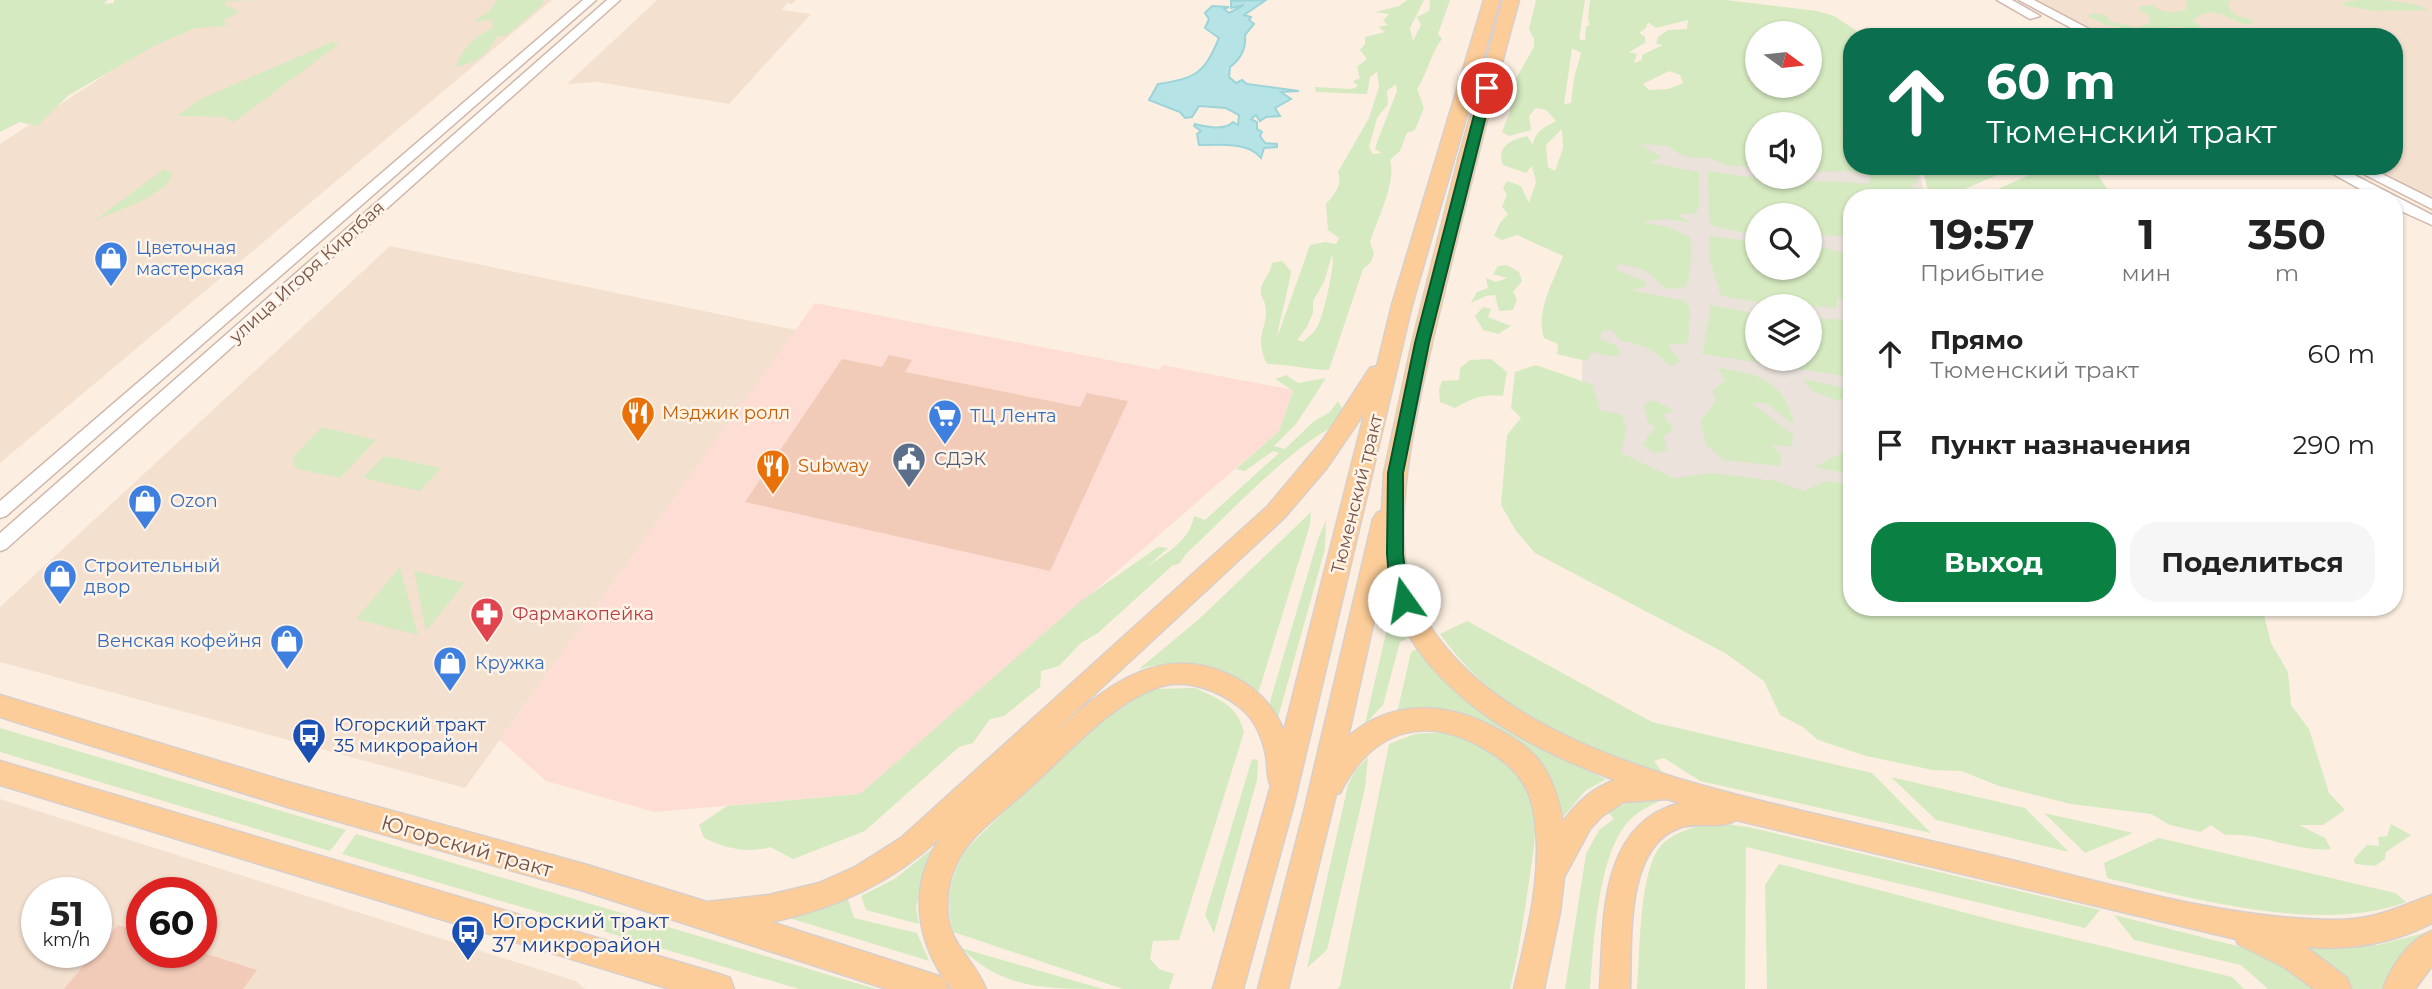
<!DOCTYPE html>
<html lang="ru">
<head>
<meta charset="utf-8">
<style>
	body { margin:0; font-family:Montserrat,sans-serif; background:#f6f6f6; color:#222; height:100vh; display:flex; flex-direction:column; font-size:26px; white-space:nowrap }
	* { box-sizing:border-box; margin:0 }
	p { font-size:23px; color:#767676 }
	.icon { flex:none; width:38px; height:38px; fill:none; stroke:currentColor; stroke-width:2; stroke-linecap:round; stroke-linejoin:round }
	.map { position:relative; flex:1; overflow:hidden }
	.drawer { position:absolute; left:1843px; top:189px; width:560px; height:427px; display:flex; flex-direction:column; background:#fff; border-radius:28px; box-shadow:0 2px 5px #0004 }
	.drawer>* { flex:none }
	.top-card { position:absolute; left:1843px; top:28px; width:560px; height:147px; border-radius:28px; box-shadow:0 2px 5px #0004; background:#0b6e4f; color:#fff; overflow:hidden }
	.needle { width:46px; rotate:105deg }
	.controls { position:absolute; left:1745px; top:21px; display:grid; gap:14px }
	.controls a { display:grid; place-items:center; width:77px; height:77px; border-radius:50%; background:#fff; box-shadow:0 2px 5px #0004; font-size:35px }
	.speed { position:absolute; left:21px; top:877px; display:flex; gap:14px; font-size:35px; font-weight:700; text-align:center }
	.speed>* { display:grid; place-content:center; width:91px; height:91px; border-radius:50%; background:#fff; box-shadow:0 2px 5px #0004; line-height:1 }
	.speed small { font-size:18px; font-weight:400 }
	.speed .limit { border:10px solid #d22; background:#fff; color:#111 }
	.pin { position:absolute; display:grid; place-items:center; width:60px; height:60px; color:#fff; margin:-30px; border:4px solid #fff; border-radius:50%; box-shadow:0 2px 7px #0007 }
	.me { position:absolute; width:77px; margin:-38px; rotate:347deg; stroke-linejoin:round; filter:drop-shadow(0 0 5px #0008) }
	.turn { display:flex; align-items:center; gap:24px; height:147px; padding:0 28px; font-size:32px }
	.turn .icon { width:91px; height:91px; stroke-width:2.5 }
	.turn b { display:block; font-size:49px; line-height:60px }
	.eta { display:flex; justify-content:space-evenly; align-items:center; height:119px; text-align:center }
	.eta b { font-size:42px; font-weight:700; line-height:49px }
	.action { display:flex; gap:14px; margin-top:auto; padding:14px 28px }
	.action a { flex:1; height:80px; border-radius:28px; background:#0b8043; color:#fff; font-size:28px; font-weight:700; line-height:80px; text-align:center }
	.action a+a { background:#f6f6f6; color:#222 }
	ul { padding:0; list-style:none }
	li { display:flex; align-items:center; gap:21px; height:91px; padding:0 28px }
	li div { flex:1 }
	li b { display:block; font-size:26px }
	li em { font-style:normal }
	.map>svg:first-child { display:block }
</style>
</head>
<body>
<div class="map">
<svg width="2432" height="989" viewBox="0 0 2432 989">
	<rect width="100%" height="100%" fill="#fcefe1"/>
	<!-- residential -->
	<path fill="#f4e0cf" fill-rule="evenodd" d="M219 0H552L0 463V144Z
		M657 0H796L792 4 787 3 782 10 811 14 729 104 598 82 567 84Z
		M2024 0H2432V210L2348 166H2394V37H2096Z
		M390 246 796 330 465 788 0 662V607Z
		M0 799 576 981 585 989H0ZM37 892H96V952H37ZM142 892H201V952H142Z"/>
	<!-- commercial -->
	<path fill="#fdddd4" d="M815 303 1160 370 1162 365 1293 390 1279 431 860 794 654 812 546 781 500 740Z"/>
	<!-- industrial -->
	<path fill="#ebe2dc" fill-rule="evenodd" d="M1587 118 1757 125V177H1810V126L1851 128 1852 166H1918L1925 198H1852L1851 525 1583 470 1582 370ZM1757 215H1810V268H1757ZM1757 306H1810V359H1757Z"/>
	<!-- green -->
	<path fill="#d5eac0" fill-rule="evenodd" d="M0 0H107L104 4 114 3V0H262L225 1V5L239 12 224 20 226 26 195 28 154 46 69 95 37 126 20 122 0 132Z
		M497 0H544L543 4 507 35 496 37C488 56 475 63 455 67 465 47 472 38 493 28L492 19 476 22 477 18 488 13Z
		M1407 0H1424L1410 28 1413 41 1421 25 1417 17 1429 11 1430 0H1450L1438 34 1442 39C1430 54 1428 73 1417 89L1424 108 1415 130 1407 133 1400 151 1390 160C1397 181 1377 220 1370 242L1374 253 1371 262 1363 269 1329 370C1307 370 1289 364 1267 364 1252 333 1270 329 1265 304 1263 297 1260 296 1261 288 1264 278 1271 273 1272 263L1282 261 1291 271C1288 293 1280 316 1277 338L1310 245 1325 242 1336 244 1339 238 1328 230 1326 204C1334 195 1343 185 1338 172L1369 118 1379 87 1377 72 1370 77 1367 94 1316 92 1315 87 1352 89 1358 86 1353 81 1360 78 1357 67 1367 59 1360 50 1365 44V37L1385 32 1378 27 1388 25 1383 21 1389 14 1375 12 1399 6ZM1396 84 1397 91 1377 142 1375 149 1382 153 1373 154 1369 147 1377 118 1388 104 1387 91ZM1332 255C1336 263 1323 316 1318 325 1315 332 1308 337 1303 342L1297 340 1307 327 1313 313V301L1324 282Z
		M1536 0H1585L1579 39 1585 41 1586 27 1590 25 1588 19 1590 0H1726L1817 11 1834 16 1866 37H1852L1851 126 1839 130 1851 132 1852 166H1917V181L1911 187 1922 189 1929 198H1852L1851 237 1810 234V215H1757L1756 235 1716 227 1709 222 1708 171C1760 180 1814 180 1868 184L1871 176 1850 171 1810 172V124H1757V168L1727 165 1708 158H1693L1679 154 1668 146 1640 144 1661 157 1651 163 1699 172V207L1695 213 1677 215 1692 223 1667 219 1641 222 1668 227 1690 237C1693 255 1691 269 1686 286 1659 296 1662 278 1642 269 1635 266 1626 266 1619 264L1615 269 1646 282 1645 287 1630 290 1685 301 1690 309 1688 343 1667 345 1680 361 1671 366C1658 354 1641 341 1622 342L1610 329 1602 332 1600 339 1616 345 1621 355 1609 356 1592 352 1586 361 1557 354 1558 344 1544 338C1535 311 1554 281 1563 256L1517 235 1502 240 1494 236 1500 223 1508 214 1502 207 1507 195 1503 188 1507 181 1521 186 1529 203 1536 182 1532 166 1526 173 1503 165C1496 146 1511 140 1527 136L1533 145C1535 131 1545 127 1556 121L1546 110 1536 108 1529 116 1531 130 1509 136 1502 132 1510 112 1514 82 1534 47V39L1529 29ZM1688 20 1687 29 1668 30 1658 37 1656 44 1663 45 1642 55V60L1634 63 1637 54 1629 52 1645 43V37L1639 33 1646 28 1648 22 1656 28ZM1757 33H1810V86H1757ZM1572 48 1581 53 1574 78 1571 103 1564 104ZM1669 71 1680 75 1683 83 1668 89 1649 90 1643 84ZM1562 129 1563 148 1555 171 1548 167 1546 145Z
		M2184 0H2232L2228 3C2230 16 2242 17 2253 20L2251 25C2232 25 2214 0 2193 21L2204 30 2217 33C2204 39 2196 31 2184 28 2176 25 2168 28 2160 30L2165 37H2129L2121 33 2120 27 2106 25 2087 16 2094 13 2107 16 2109 21 2137 28 2150 23 2149 16 2140 11V6L2152 5C2163 14 2173 13 2186 10L2187 2Z
		M2357 0C2381 0 2410 0 2429 10L2374 11 2342 5 2344 2Z
		M332 42 339 44 234 122 223 117 177 116 201 99Z
		M1922 166H2018L1944 198H1930Z
		M2049 166H2092L2113 198H1978Z
		M164 169 171 172 172 176 165 186 144 200 94 221Z
		M1709 236 1757 242V268H1810V247L1818 246 1851 255V299L1837 298V308L1809 306 1799 297 1770 295 1762 303 1721 296 1710 260Z
		M1507 265 1519 272 1522 281 1513 292 1517 299 1513 310 1499 311 1495 295 1486 296 1471 303 1477 292 1488 288 1486 278 1496 282 1507 278 1493 274 1498 266Z
		M1711 305 1757 314V359H1810V318L1851 320V377L1703 354Z
		M1483 307 1491 309 1488 317 1511 326 1498 334 1483 330 1475 316Z
		M1491 359 1507 372 1503 396C1486 393 1469 399 1455 408L1440 402 1439 390 1442 381 1459 380 1460 368 1470 360Z
		M1536 365 1593 385 1600 410 1622 415 1626 430 1621 453 1674 478 1711 473 1777 481 1804 491 1826 481 1851 484 1852 607H2262L2271 643 2288 672 2291 705 2309 729 2329 793 2345 810 2323 825H2299L2325 838 2331 849C2297 853 2262 832 2225 835L2211 825 2200 832 2170 825 2151 814 2071 804 1999 786 1961 771 1933 770 1866 756 1818 740 1803 727 1780 715 1764 681 1725 653 1535 553 1516 531 1501 505 1507 435 1521 418 1511 408 1515 372Z
		M1718 368C1759 374 1785 381 1794 425L1766 403H1752L1793 435 1792 447 1772 445 1781 455 1780 466 1724 460 1706 445 1701 421 1716 400 1713 390 1725 381Z
		M1286 375 1298 383 1326 378 1296 424 1274 446 1285 449 1313 422 1330 412 1338 401 1342 408 1336 425C1288 449 1227 516 1186 554L1179 564 1173 565 1098 633 1081 643 1059 666 1041 671 1040 687 1004 716 990 719 973 743 959 747 865 831 793 859 770 847C748 854 725 848 704 838L699 825 727 806 860 794 1081 601 1158 547 1168 548 1147 567C1166 553 1190 541 1194 516L1205 520 1279 453 1273 451 1245 471 1236 469 1279 431 1293 391 1275 379Z
		M1803 379 1851 389V395L1837 401 1811 390Z
		M1653 400 1675 411 1663 414 1673 430 1664 436 1667 450 1655 453 1643 445 1648 435 1656 429 1647 421 1644 404Z
		M322 427 376 440 340 478 298 469 293 464 295 455Z
		M1851 437V474L1814 467 1846 451Z
		M384 456 441 468 420 491 363 478Z
		M1311 512 1310 525 1257 697C1225 661 1183 658 1139 669L1198 620Z
		M1326 520 1325 549 1277 721 1269 705 1318 539Z
		M400 567 418 635 356 619Z
		M414 571 465 583 426 631Z
		M1394 598 1413 635 1400 642 1383 705 1365 724Z
		M1467 621 1652 722 1872 773 1931 833 1700 781 1664 758 1654 761 1663 774C1573 744 1496 713 1440 634Z
		M1420 647C1439 667 1457 692 1479 709 1518 739 1562 760 1606 779L1585 791 1560 821 1514 744 1397 713 1411 652Z
		M1195 688C1219 699 1237 705 1244 732L1179 940 1153 941 1150 959 1159 969 1174 974 1169 989H1123L953 932C945 901 950 878 965 850L1116 703 1153 689Z
		M0 728 346 830 330 851 0 752Z
		M1444 732C1483 743 1533 773 1535 819 1536 842 1531 866 1528 889 1523 922 1518 956 1510 989H1337L1340 986 1389 744 1415 734Z
		M1368 757 1365 788 1327 950 1307 968 1348 785 1355 771Z
		M1252 759 1258 760 1257 780 1214 933 1205 915Z
		M1891 777 2025 808 2069 852 1936 820Z
		M1638 798 1659 801C1650 806 1639 811 1632 818 1597 849 1594 945 1590 989H1565L1586 854 1599 830 1614 819 1608 812Z
		M2044 813 2133 833 2085 853Z
		M1714 822 1753 828 2100 910 2085 928 1746 847 1745 989H1637C1640 952 1639 882 1657 851 1668 833 1695 827 1714 822Z
		M2391 824 2411 835 2386 852 2385 859 2375 866 2355 864 2354 859 2367 845 2379 846 2378 837 2387 836Z
		M356 834 876 989H799L342 854Z
		M2159 838 2395 893 2406 902C2321 934 2193 899 2107 878L2104 863Z
		M933 848 916 907 919 924 866 910 861 896 896 878Z
		M1779 864 1997 921 2232 977 2244 989H1767L1765 885Z
		M847 896 854 918 917 933 929 961 786 917Z
		M2114 915 2257 951 2291 966 2320 989H2268L2241 965 2134 940Z
		M2428 932 2403 954 2384 989H2352L2324 965 2285 941 2378 945Z
		M961 948 1103 989C1043 989 1004 989 961 948Z"/>
	<!-- water -->
	<path fill="#b6e3e6" stroke="#9cd4d8" stroke-width="2" d="M1266 0 1244 15 1251 17 1249 20 1254 24 1245 35C1246 46 1242 58 1230 67L1229 77 1236 83 1242 80 1247 84 1299 91 1281 92 1291 99 1275 108 1280 116 1266 117 1260 121 1256 115 1251 119 1257 122V129L1262 132 1260 136 1265 143 1277 144V147L1264 148 1261 158C1249 142 1219 145 1199 145L1197 134 1201 131 1194 126 1195 124C1205 127 1225 131 1233 122L1238 125 1239 115 1226 108 1199 106 1192 117 1185 118 1180 112 1149 100 1158 84C1196 78 1204 74 1219 38L1205 28 1209 19 1205 13 1212 6 1229 7 1224 9 1229 13 1244 5 1231 8V1Z"/>
	<!-- building -->
	<path fill="#f2cab8" d="M889 355 912 360 905 372 1080 407 1087 393 1128 401 1050 571 745 502 842 359 882 367Z
		M118 925 142 933V952H201L257 970 243 989H64Z"/>
	<g fill="none" stroke-linecap="round" stroke-linejoin="round">
		<!-- minor casing -->
		<g stroke="#d0b7ab" stroke-width="3">
			<path id="minor" d="M583 0H596L6 516 0 518V501Z
				M607 0H620L6 549 0 551V533Z
				M1997 0H2012L2040 16 2030 19Z
				M2019 0H2034L2104 37H2088Z
				M2319 166H2337L2432 215V225L2394 208V198H2376Z
				M2348 166H2366L2432 199V209Z"/>
		</g>
		<!-- major casing -->
		<g stroke="#d8cfcc" stroke-width="3">
			<path id="major" d="M1484 0H1500L1412 305 1294 803 1243 989H1213L1271 786C1266 776 1268 765 1266 755 1262 735 1253 716 1237 705 1217 690 1187 679 1162 686 1115 700 1071 750 1035 783 1015 802 991 819 972 840 959 854 950 874 948 893 942 943 970 951 986 989H952C916 944 907 886 941 837 893 882 835 909 771 922L933 974 944 978 948 989H887L584 891 291 808 0 717V695L291 783 584 864 707 902 769 895 819 883 855 867 901 838 1268 506 1323 440 1370 368 1377 366 1392 305ZM1365 412 1284 731C1271 702 1255 686 1225 673 1151 641 1095 697 1043 742L1284 518 1326 469Z
				M1503 0H1519C1493 94 1469 189 1446 284 1428 361 1385 516 1412 590 1436 655 1495 700 1556 731 1633 770 1719 791 1802 811 1863 825 1925 840 1986 854 2097 880 2219 919 2333 920 2375 920 2394 909 2432 895V923C2391 944 2352 950 2306 947L2347 978 2351 989H2314L2284 967 2238 944 2236 939 1736 820C1720 830 1697 821 1679 828 1624 848 1632 942 1630 989H1600C1604 921 1598 825 1680 803L1667 799 1624 802 1602 816 1590 829 1564 877 1560 912 1544 989H1514C1528 930 1546 865 1532 804 1526 780 1510 764 1490 752 1428 713 1373 727 1340 793L1336 794 1288 989H1258L1304 812 1373 519 1377 513 1382 511 1384 473 1412 343 1458 160ZM1384 575C1410 685 1517 744 1615 780 1592 789 1577 802 1563 822 1559 801 1553 779 1540 762 1528 746 1511 736 1493 727 1446 702 1391 699 1348 737Z
				M0 761 719 974 730 978 734 989H670L0 785Z
				M2432 931V966L2415 989H2383C2392 966 2408 940 2432 931Z"/>
		</g>
		<!-- minor -->
		<use href="#minor" fill="#fff" fill-rule="evenodd"/>
		<!-- major -->
		<use href="#major" fill="#fccd98" fill-rule="evenodd"/>
	</g>
	<!-- route -->
	<path fill="#0b8043" stroke="#07532c" stroke-width="2" d="M1487 84 1493 88 1429 343 1403 473V554L1407 587 1412 600 1410 605H1398L1390 587 1387 554 1388 473 1415 343 1481 88Z"/>
	<!-- icons -->
	<defs>
		<g id="shop-pin" transform="scale(1.75)"><path d="M0 17L-7.5 6A9.5 9.5 0 1 1 7.5 6Z" fill="#3f7fe0" stroke="#fff3e7"/><path d="M-5-2.5h2.3a2.7 3.5 0 0 1 5.4 0H5L5.5 6h-11ZM-1.5-2.5h3a1.5 2.3 0 0 0-3 0Z" fill="#fff"/></g>
		<g id="restaurant-pin" transform="scale(1.75)"><path d="M0 17L-7.5 6A9.5 9.5 0 1 1 7.5 6Z" fill="#e8710a" stroke="#fff3e7"/><path d="M-5-6h1v4h1v-4h1v4h1v-4h1v5L-1.5 .5V6h-2V.5L-5-1ZM5-6V6H3V1.5H1.5Q1.5-4 5-6Z" fill="#fff"/></g>
		<g id="supermarket-pin" transform="scale(1.75)"><path d="M0 17L-7.5 6A9.5 9.5 0 1 1 7.5 6Z" fill="#3f7fe0" stroke="#fff3e7"/><path d="M-6-5.5h2.5l.6 2H6L4.5 2H-2.5L-4.4-4H-6ZM-1.5 3.2a1.3 1.3 0 1 0 .1 0ZM3 3.2a1.3 1.3 0 1 0 .1 0Z" fill="#fff"/></g>
		<g id="civic-pin" transform="scale(1.75)"><path d="M0 17L-7.5 6A9.5 9.5 0 1 1 7.5 6Z" fill="#5c6f8a" stroke="#fff3e7"/><path d="M-.6-6.5H3V-4.5H.6V-3L4-1V1h2V6H-6V1h2V-1L-.6-3ZM-1.2 2.5V6h2.4V2.5Z" fill="#fff"/></g>
		<g id="pharmacy-pin" transform="scale(1.75)"><path d="M0 17L-7.5 6A9.5 9.5 0 1 1 7.5 6Z" fill="#e0444e" stroke="#fff3e7"/><path d="M-2-6h4v4h4v4h-4v4h-4v-4h-4v-4h4Z" fill="#fff"/></g>
		<g id="bus-pin" transform="scale(1.75)"><path d="M0 17L-7.5 6A9.5 9.5 0 1 1 7.5 6Z" fill="#1a4fb4" stroke="#fff3e7"/><path d="M-5-6H5V4H4V6H2V4H-2V6H-4V4H-5ZM-3.5-4V0h7V-4ZM-3.5 1.2v1.5H-2V1.2ZM2 1.2v1.5H3.5V1.2Z" fill="#fff"/></g>
	</defs>
	<g fill-rule="evenodd">
		<use href="#shop-pin" x="111" y="258"/>
		<use href="#restaurant-pin" x="638" y="413"/>
		<use href="#supermarket-pin" x="945" y="416"/>
		<use href="#civic-pin" x="909" y="459"/>
		<use href="#restaurant-pin" x="773" y="466"/>
		<use href="#shop-pin" x="145" y="501"/>
		<use href="#shop-pin" x="60" y="576"/>
		<use href="#pharmacy-pin" x="487" y="614"/>
		<use href="#shop-pin" x="287" y="641"/>
		<use href="#shop-pin" x="450" y="663"/>
		<use href="#bus-pin" x="309" y="735"/>
		<use href="#bus-pin" x="468" y="932"/>
	</g>
	<g text-anchor="middle" dominant-baseline="central" stroke-width="5" stroke-linejoin="round" paint-order="stroke">
		<!-- shop labels -->
		<g font-size="18" fill="#366cbe" stroke="#fff3e7" text-anchor="start">
			<text x="136" y="248">Цветочная<tspan x="136" dy="21">мастерская</tspan></text>
			<text x="970" y="416">ТЦ Лента</text>
			<text x="170" y="501">Ozon</text>
			<text x="84" y="566">Строительный<tspan x="84" dy="21">двор</tspan></text>
			<text x="262" y="641" text-anchor="end">Венская кофейня</text>
			<text x="475" y="663">Кружка</text>
		</g>
		<!-- street labels -->
		<g font-size="18" fill="#745348" stroke="#fff3e7">
			<text transform="translate(307 272) rotate(-42)">улица Игоря Киртбая</text>
			<text transform="translate(1357 494) rotate(-76)">Тюменский тракт</text>
		</g>
		<!-- food labels -->
		<g font-size="18" fill="#c56008" stroke="#fff3e7" text-anchor="start">
			<text x="662" y="413">Мэджик ролл</text>
			<text x="798" y="466">Subway</text>
		</g>
		<!-- service labels -->
		<g font-size="18" fill="#4e5e75" stroke="#fff3e7" text-anchor="start">
			<text x="934" y="459">СДЭК</text>
		</g>
		<!-- health labels -->
		<g font-size="18" fill="#be3a42" stroke="#fff3e7" text-anchor="start">
			<text x="512" y="614">Фармакопейка</text>
		</g>
		<!-- transit labels -->
		<g font-size="18" fill="#164399" stroke="#fff3e7" text-anchor="start">
			<text x="334" y="725">Югорский тракт<tspan x="334" dy="21">35 микрорайон</tspan></text>
		</g>
		<!-- near-street labels -->
		<g font-size="21" fill="#745348" stroke="#fff3e7">
			<text transform="translate(467 846) rotate(16)">Югорский тракт</text>
		</g>
		<!-- near-transit labels -->
		<g font-size="21" fill="#164399" stroke="#fff3e7" text-anchor="start">
			<text x="492" y="920">Югорский тракт<tspan x="492" dy="24">37 микрорайон</tspan></text>
		</g>
	</g>
</svg>
<div class="controls">
<a><svg class="needle" viewBox="-14 -14 28 28"><path d="M0-13l5 13h-10z" fill="#e53935"/><path d="M0 13l5-13h-10z" fill="#767676"/></svg></a>
<a><svg class="icon" aria-label="sound" viewBox="0 0 24 24"><path d="M4 9h4l5-4v14l-5-4H4zM17 9q2 3 0 6"/></svg></a>
<a><svg class="icon" aria-label="search" viewBox="0 0 24 24"><circle cx="10" cy="10" r="6"/><path d="M15 15l6 6"/></svg></a>
<a><svg class="icon" aria-label="layers" viewBox="0 0 24 24"><path d="M12 4l9 5-9 5-9-5zM3 14l9 5 9-5"/></svg></a>
</div>
<div class="speed"><div>51<small>km/h</small></div><div class="limit">60</div></div>
<div class="pin" style="left:1487px;top:88px;background:#d93025"><svg class="icon" aria-label="arrive" viewBox="0 0 24 24"><path d="M6 21V4h12l-3 4 3 4H6"/></svg></div>
<svg class="me" style="left:1404px;top:600px" viewBox="-20 -20 40 40"><circle r="19" fill="#fff"/><path d="M0-13L10 11 0 6-10 11z" fill="#0b8043"/></svg>
<div class="top-card">
<div class="turn"><svg class="icon" aria-label="ahead" viewBox="0 0 24 24"><path d="M12 20V5M6 11l6-6 6 6"/></svg><div><b>60 m</b>Тюменский тракт</div></div>
</div>
<section class="drawer">
<div class="eta">
<div><b>19:57</b><p>Прибытие</p></div>
<div><b>1</b><p>мин</p></div>
<div><b>350</b><p>m</p></div>
</div>
<ul>
<li><svg class="icon" aria-label="ahead" viewBox="0 0 24 24"><path d="M12 20V5M6 11l6-6 6 6"/></svg><div><b>Прямо</b><p>Тюменский тракт</p></div><em>60 m</em></li>
<li><svg class="icon" aria-label="arrive" viewBox="0 0 24 24"><path d="M6 21V4h12l-3 4 3 4H6"/></svg><div><b>Пункт назначения</b></div><em>290 m</em></li>
</ul>
<div class="action"><a>Выход</a><a>Поделиться</a></div>
</section>
</div>
</body>
</html>
